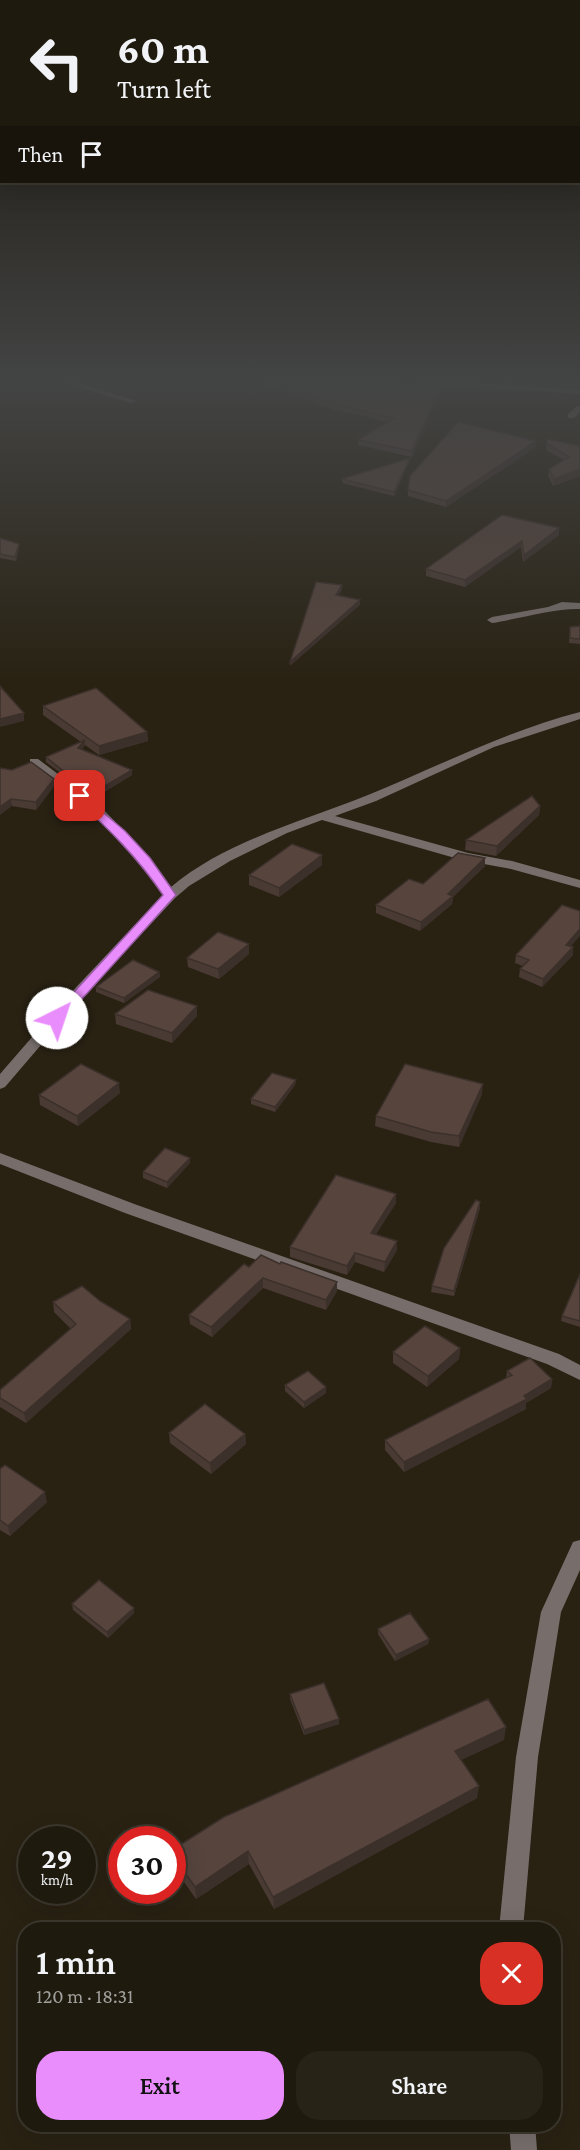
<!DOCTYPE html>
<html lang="en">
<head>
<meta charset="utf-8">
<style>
	body { margin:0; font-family:"Crimson Pro",serif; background:#272317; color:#f1f3f6; height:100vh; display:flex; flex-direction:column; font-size:22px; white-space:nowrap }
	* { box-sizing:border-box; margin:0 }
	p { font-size:20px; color:#a1a19e }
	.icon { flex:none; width:33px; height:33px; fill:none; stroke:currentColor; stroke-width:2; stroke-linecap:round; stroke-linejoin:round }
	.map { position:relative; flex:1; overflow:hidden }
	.details { position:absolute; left:18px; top:1922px; width:543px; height:210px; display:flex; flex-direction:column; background:#1f1a0e; border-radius:24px; box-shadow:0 6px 24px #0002,0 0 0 2px #3c382e }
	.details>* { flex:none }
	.guide { position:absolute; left:0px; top:0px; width:580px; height:183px; box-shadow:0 6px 24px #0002,0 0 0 2px #3c382e; background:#1f1a0e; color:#f1f3f6; overflow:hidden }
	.speed { position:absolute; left:18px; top:1826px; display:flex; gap:12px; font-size:30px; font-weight:700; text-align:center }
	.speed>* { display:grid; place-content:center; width:78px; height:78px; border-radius:50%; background:#1f1a0e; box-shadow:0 6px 24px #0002,0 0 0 2px #3c382e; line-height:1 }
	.speed small { font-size:15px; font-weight:400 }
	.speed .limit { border:9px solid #d22; background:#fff; color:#111 }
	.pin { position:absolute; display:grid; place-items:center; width:51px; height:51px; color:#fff; margin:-26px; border-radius:12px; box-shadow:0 3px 9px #0006 }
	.me { position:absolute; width:66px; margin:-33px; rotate:41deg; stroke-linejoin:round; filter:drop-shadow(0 0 4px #0008) }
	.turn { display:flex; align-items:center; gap:21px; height:126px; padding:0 18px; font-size:27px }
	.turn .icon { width:78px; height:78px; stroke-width:2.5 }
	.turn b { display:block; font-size:42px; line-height:51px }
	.then { display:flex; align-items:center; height:57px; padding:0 18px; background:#0003; gap:12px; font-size:22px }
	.round { display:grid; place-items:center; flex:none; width:63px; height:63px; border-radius:24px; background:#272317 }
	.summary { display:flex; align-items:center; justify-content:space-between; height:102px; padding:0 18px }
	h1 { font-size:36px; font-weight:600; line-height:45px }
	.button { display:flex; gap:12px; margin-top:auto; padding:12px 18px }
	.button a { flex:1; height:69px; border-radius:24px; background:#ea8dfc; color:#111; font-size:24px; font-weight:600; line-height:69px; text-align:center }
	.button a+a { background:#272317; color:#f1f3f6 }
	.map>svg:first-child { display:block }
</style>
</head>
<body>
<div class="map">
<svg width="580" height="2150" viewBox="0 0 580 2150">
	<rect width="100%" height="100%" fill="#292213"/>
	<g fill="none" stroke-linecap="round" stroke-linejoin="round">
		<!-- minor -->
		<path fill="#776e6c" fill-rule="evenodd" d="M60 381H71L137 401 130 403Z
			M415 381H448L580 390V394L419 383Z
			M577 406H580V412L574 418H568V414Z
			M562 602 580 603V609C556 608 518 619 492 623L487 620 492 617 548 607Z
			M580 712V719L494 747 376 801 335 816 468 853 512 861 580 880V888L511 869 462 860 322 820 287 833 230 861 189 886 175 898 76 1004 5 1087 0 1089V1074L66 998 163 895 140 864 91 811 30 765V759H38L99 805 150 858 171 887C227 840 302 822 368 795 439 766 506 731 580 712Z
			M0 1153 137 1205 559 1354 580 1365V1380L547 1364 125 1213 0 1164Z
			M580 1540V1570L561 1612 538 1757 523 1929H499L516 1757 541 1612 573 1542Z
			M509 2124H535L537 2150H511Z"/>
	</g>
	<!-- wall -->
	<path fill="#4a3a34" d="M257 381H391L416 388 442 383V388L412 457 358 445V440L387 422 332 409Z
		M546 443 580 446V476L553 486 548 476 549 469 564 460 546 450Z
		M536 447 446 507 408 496V490Z
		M410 458 409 462 394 496 342 483V479Z
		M559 528V535L523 562 521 547 465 587 426 576V569Z
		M0 538 19 544V548L16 561 0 558Z
		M580 626V644L569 643 570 627Z
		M43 706 147 732 148 741 99 755 85 745 82 749 132 770V775L106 791 63 775 46 762V757L81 742 43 715Z
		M0 768 54 779V786L36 810 12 806Z
		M540 806 539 815 496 856 465 850 466 840Z
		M322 855V865L279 897 249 885V875Z
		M485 858V866L453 897 452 904 420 931 376 913V905Z
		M249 944V954L219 979 188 967 187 958Z
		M571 946 573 947V955L542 987 519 977 520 969 523 966 515 963 516 955Z
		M159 972 160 977 124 1003 96 992V987Z
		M115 1014 197 1016 172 1043 116 1024Z
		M296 1080 295 1085 275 1112 251 1104V1099Z
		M120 1093 78 1126 40 1105 39 1095Z
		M482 1094 459 1147 431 1142 375 1126 376 1116Z
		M190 1163 167 1188 143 1178V1172Z
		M396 1194V1203L376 1234 397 1250 384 1272 355 1262 347 1275 290 1257V1247Z
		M480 1202V1208L454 1296 431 1292 432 1286Z
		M280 1264 337 1282V1291L326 1310 263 1288 212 1337 190 1324 189 1315 249 1267Z
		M580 1274V1327L561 1321 562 1316Z
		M100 1301 130 1319 131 1329 26 1423 0 1407V1390L71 1329 54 1312 53 1302Z
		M460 1348 459 1359 427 1387 393 1363V1352Z
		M507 1371 552 1379 551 1388 526 1403V1409L404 1472 385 1450V1440L506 1378Z
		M285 1385 326 1387V1393L304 1408 285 1391Z
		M169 1433 245 1434 246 1444 211 1474 170 1443Z
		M0 1469 47 1502 10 1536 0 1530Z
		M72 1604 134 1608V1613L108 1638 73 1610Z
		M378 1629 429 1639 428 1644 395 1661 378 1634Z
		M290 1694 339 1719V1724L304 1735 290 1699Z
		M504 1740 461 1760 477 1798 274 1909 249 1864 196 1899 172 1865V1850Z"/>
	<!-- shaded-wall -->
	<path fill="#3c302b" d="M442 383V388L412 457V451Z
		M536 441V447L446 507V501Z
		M410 458 409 462 394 496V492Z
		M580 469V476L553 486 554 479Z
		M559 528V535L523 562 524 555Z
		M522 541 521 547 465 587V580Z
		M19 544V548L16 561 15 557Z
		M342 585V590L336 599V595Z
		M360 600V605L290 666V662Z
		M24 713V721L0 727V719Z
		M147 732 148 741 99 755V746Z
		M85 740V745L79 753 78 748Z
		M132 770V775L106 791 105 786Z
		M54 779V786L36 810V802Z
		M11 799 12 806 0 815V807Z
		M540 806 539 815 496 856 497 846Z
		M322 855V865L279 897V888Z
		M485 858V866L453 897 452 904 420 931 421 922 448 894Z
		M580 929V936L565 953 566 945Z
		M249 944V954L219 979 218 969Z
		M573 947V955L542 987 543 979Z
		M159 972 160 977 124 1003V998Z
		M197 1006V1016L172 1043V1033Z
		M296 1080 295 1085 275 1112V1107Z
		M119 1083 120 1093 78 1126 77 1116Z
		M483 1084 482 1094 459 1147V1136Z
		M190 1158V1163L167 1188V1182Z
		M396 1194V1203L371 1242V1233Z
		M480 1202V1208L454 1296V1291Z
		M397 1241V1250L384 1272 385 1262Z
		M355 1253V1262L347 1275V1266Z
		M263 1278V1288L212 1337 211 1327Z
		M337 1282V1291L326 1310V1300Z
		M130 1319 131 1329 26 1423 24 1413Z
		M460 1348 459 1359 427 1387 428 1376Z
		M552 1379 551 1388 526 1403V1409L404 1472V1462L524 1396Z
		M326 1387V1393L304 1408V1402Z
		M245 1434 246 1444 211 1474 210 1463Z
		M45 1492 47 1502 10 1536 8 1526Z
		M134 1608V1613L108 1638 107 1632Z
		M429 1639 428 1644 395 1661 396 1655Z
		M339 1719V1724L304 1735V1730Z
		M506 1727 504 1740 454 1763 455 1751Z
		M479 1786 477 1798 274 1909 273 1897Z
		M248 1851 249 1864 196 1899 195 1887Z"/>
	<!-- building -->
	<path fill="#56443d" stroke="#3c302b" stroke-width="1.5" d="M271 381H391L416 388 419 381 442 383 412 451 358 440 394 418 332 403Z
		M458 422 536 441 446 501 408 490 410 476Z
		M548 439 580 446V469L554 479 549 469 569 457 546 443Z
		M410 458 394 492 342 479Z
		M502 515 559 528 524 555 522 541 465 580 426 569Z
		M0 538 19 544 15 557 0 554Z
		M316 582 342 585 336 595 360 600 290 662Z
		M580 626V639L570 638V627Z
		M0 686 24 713 0 719Z
		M96 688 147 732 99 746 43 706Z
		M85 740 78 748 132 770 105 786 62 770 46 757Z
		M31 762 54 779 36 802 11 799 0 807V768L12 770Z
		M532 796 540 806 497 846 466 840Z
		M292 844 322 855 279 888 249 875Z
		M458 853 485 858 448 894 453 896 421 922 376 905 409 879 423 884Z
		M562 905 580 911V929L566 945 573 947 543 979 520 969 529 960 516 955Z
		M218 932 249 944 218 969 187 958Z
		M133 960 159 972 124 998 96 987Z
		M148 990 197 1006 172 1033 115 1014Z
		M81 1064 119 1083 77 1116 39 1095Z
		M405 1064 483 1084 459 1136 431 1132 376 1116Z
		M272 1073 296 1080 275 1107 251 1099Z
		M165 1148 190 1158 167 1182 143 1172Z
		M336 1175 396 1194 371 1233 397 1241 385 1262 355 1253 347 1266 290 1247Z
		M476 1200 480 1202 454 1291 432 1286 444 1248Z
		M261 1255 280 1264 281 1262 337 1282 326 1300 263 1278 211 1327 189 1315 244 1264 249 1267Z
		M580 1274V1321L562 1316Z
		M82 1286 100 1301 130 1319 24 1413 0 1398V1390L76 1324 53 1302Z
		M425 1326 460 1348 428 1376 393 1352Z
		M530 1358 552 1379 524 1396 527 1399 404 1462 385 1440 512 1375 507 1371Z
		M308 1371 326 1387 304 1402 285 1385Z
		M205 1404 245 1434 210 1463 169 1433Z
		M5 1465 45 1492 8 1526 0 1520V1469Z
		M99 1580 134 1608 107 1632 72 1604Z
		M410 1613 429 1639 396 1655 378 1629Z
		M324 1683 339 1719 304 1730 290 1694Z
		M488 1699 506 1727 455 1751 479 1786 273 1897 248 1851 195 1887 172 1854V1850L224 1817Z"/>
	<!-- sky -->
	<linearGradient id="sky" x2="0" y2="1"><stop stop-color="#17130a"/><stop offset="0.56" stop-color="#434444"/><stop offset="1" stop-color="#434444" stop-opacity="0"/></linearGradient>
	<rect width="580" height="682" fill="url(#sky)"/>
	<!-- route -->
	<path fill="#ea8dfc" stroke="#985ca4" stroke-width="1.5" d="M80 793 125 831 150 858 176 895 62 1021 57 1022 51 1018 53 1015 163 895C138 858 109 829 76 799L74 796Z"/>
</svg>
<div class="speed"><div>29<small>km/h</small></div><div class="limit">30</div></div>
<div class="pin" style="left:80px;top:796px;background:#d93025"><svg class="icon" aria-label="arrive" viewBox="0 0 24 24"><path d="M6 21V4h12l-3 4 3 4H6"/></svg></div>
<svg class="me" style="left:57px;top:1018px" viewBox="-20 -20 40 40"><circle r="19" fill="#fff"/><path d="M0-13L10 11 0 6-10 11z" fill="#ea8dfc"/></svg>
<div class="guide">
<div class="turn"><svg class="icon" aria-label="left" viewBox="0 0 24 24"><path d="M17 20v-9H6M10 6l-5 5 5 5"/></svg><div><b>60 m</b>Turn left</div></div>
<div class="then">Then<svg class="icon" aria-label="arrive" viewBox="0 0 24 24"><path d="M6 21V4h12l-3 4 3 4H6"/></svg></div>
</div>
<section class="details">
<div class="summary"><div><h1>1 min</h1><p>120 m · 18:31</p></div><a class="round" style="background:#d93025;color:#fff"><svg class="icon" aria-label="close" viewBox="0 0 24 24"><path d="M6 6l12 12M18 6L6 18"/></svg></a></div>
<div class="button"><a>Exit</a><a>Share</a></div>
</section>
</div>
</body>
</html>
